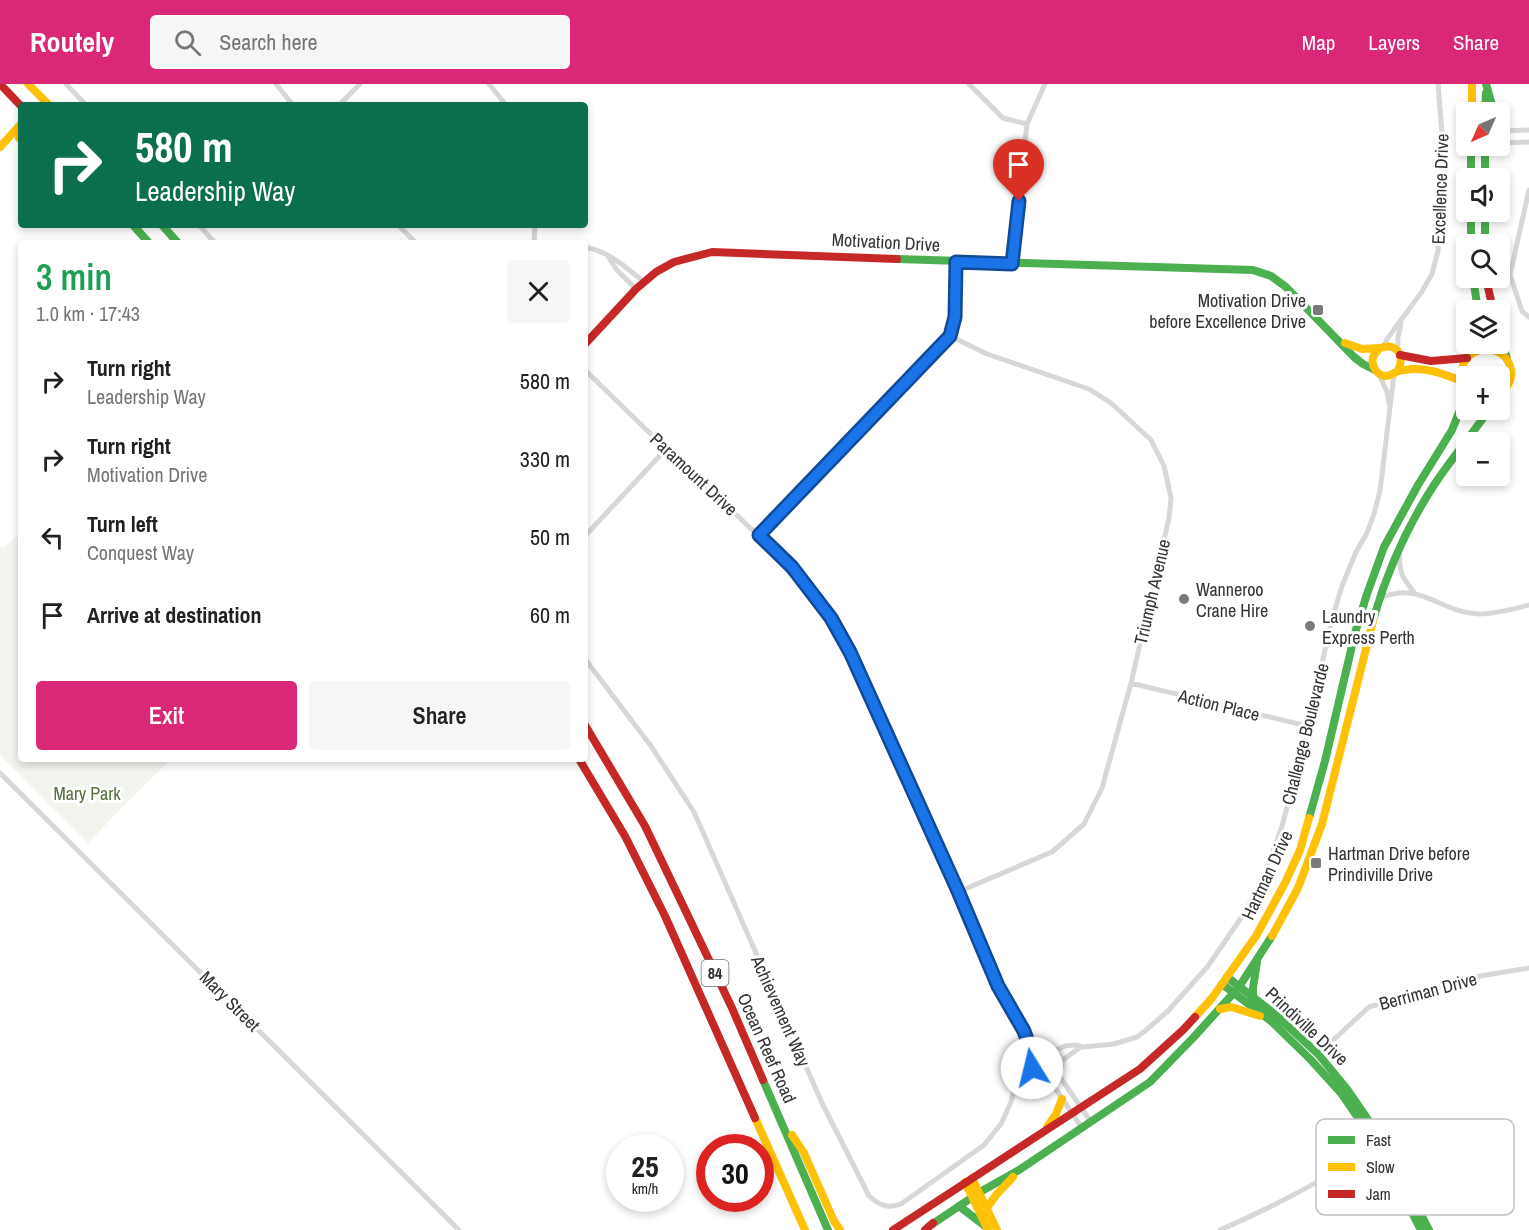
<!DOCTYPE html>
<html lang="en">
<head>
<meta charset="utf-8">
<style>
	body { margin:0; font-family:"Archivo Narrow",sans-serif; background:#f6f6f6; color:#202124; height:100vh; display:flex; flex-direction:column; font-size:22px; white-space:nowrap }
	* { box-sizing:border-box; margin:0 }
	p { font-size:20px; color:#757577 }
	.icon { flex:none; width:33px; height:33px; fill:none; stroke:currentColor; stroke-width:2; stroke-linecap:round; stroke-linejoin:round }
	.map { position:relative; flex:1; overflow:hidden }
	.details { position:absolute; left:18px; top:156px; width:570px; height:522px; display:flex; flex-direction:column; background:#fff; border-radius:6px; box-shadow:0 3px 9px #0003 }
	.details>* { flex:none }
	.banner { position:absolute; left:18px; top:18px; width:570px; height:126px; border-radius:6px; box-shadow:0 3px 9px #0003; background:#0b6e4f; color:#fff; overflow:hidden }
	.needle { width:39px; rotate:225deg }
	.fabs { position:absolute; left:1456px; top:18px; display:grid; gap:12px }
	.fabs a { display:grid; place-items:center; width:54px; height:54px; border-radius:6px; background:#fff; box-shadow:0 3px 9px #0003; font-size:30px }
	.speed { position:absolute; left:606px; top:1050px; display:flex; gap:12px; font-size:30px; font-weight:700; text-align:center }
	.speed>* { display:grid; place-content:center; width:78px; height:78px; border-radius:50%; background:#fff; box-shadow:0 3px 9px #0003; line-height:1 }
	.speed small { font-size:15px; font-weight:400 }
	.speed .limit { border:9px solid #d22; background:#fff; color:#111 }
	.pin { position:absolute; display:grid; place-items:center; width:51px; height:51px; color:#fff; margin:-62px -26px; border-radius:50% 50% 50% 0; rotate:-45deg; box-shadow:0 0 6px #0007 }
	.pin .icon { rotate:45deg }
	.me { position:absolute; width:66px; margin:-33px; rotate:351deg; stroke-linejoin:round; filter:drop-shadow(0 0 4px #0008) }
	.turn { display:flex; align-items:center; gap:21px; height:126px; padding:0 18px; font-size:27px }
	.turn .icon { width:78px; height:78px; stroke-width:2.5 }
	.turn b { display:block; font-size:42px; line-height:51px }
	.round { display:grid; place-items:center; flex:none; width:63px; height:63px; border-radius:6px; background:#f6f6f6 }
	.summary { display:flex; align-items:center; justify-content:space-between; height:102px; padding:0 18px }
	h1 { font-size:36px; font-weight:600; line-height:45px; color:#1e9e55 }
	.button { display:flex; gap:12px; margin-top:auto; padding:12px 18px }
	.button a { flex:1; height:69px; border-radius:6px; background:#db2777; color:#fff; font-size:24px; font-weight:600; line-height:69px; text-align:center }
	.button a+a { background:#f6f6f6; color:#202124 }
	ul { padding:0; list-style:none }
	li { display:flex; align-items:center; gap:18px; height:78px; padding:0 18px }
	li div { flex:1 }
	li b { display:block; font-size:22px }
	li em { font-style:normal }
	header { display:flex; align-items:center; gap:36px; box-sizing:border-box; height:84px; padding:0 30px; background:#db2777; color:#fff }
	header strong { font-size:28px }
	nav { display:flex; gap:33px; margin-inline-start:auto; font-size:21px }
	.search { width:420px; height:54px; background:#f6f6f6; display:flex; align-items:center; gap:15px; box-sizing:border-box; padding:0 21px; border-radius:6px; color:#757577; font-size:22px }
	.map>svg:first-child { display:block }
</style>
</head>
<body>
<header>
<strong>Routely</strong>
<div class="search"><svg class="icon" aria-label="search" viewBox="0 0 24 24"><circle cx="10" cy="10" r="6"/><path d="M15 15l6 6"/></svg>Search here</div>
<nav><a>Map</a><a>Layers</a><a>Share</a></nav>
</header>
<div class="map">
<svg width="1529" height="1146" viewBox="0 0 1529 1146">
	<rect width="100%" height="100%" fill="#fff"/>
	<!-- green -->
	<path fill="#f1f5ed" d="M21 448V675H171L115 731 88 759 0 671V462L3 465Z"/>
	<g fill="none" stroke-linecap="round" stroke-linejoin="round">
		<!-- street -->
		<path stroke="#d7d7d7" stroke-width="5" d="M66 0 86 21
			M276 0 293 21
			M489 0 506 21
			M969 0 1003 34 1027 40
			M339 21 360 0
			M1502 47 1529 46
			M1500 59 1529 58
			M1529 106 1510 191 1522 227 1529 233
			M199 141 215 159
			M398 141 416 159
			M478 159H511
			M534 159 535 141
			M585 163C608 167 626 183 644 198
			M609 174 616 185 636 205
			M1012 180 1027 40 1045 0
			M950 252 987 270 1089 305 1111 319 1151 356 1164 382 1171 414 1169 434 1131 599 1102 704 1084 740 1052 768 958 808
			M1384 263 1387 255 1421 209 1432 190 1438 167 1444 73 1438 0
			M1398 268V253L1401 240
			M585 286 666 365 792 483 832 534 850 568 958 808 998 902 1024 947 1033 972
			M1379 290 1387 308 1389 320
			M759 451 950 252 955 233 956 178
			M585 452 666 365
			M1399 469C1400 490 1401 492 1414 508
			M1381 514C1420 496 1440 529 1479 530 1496 530 1513 525 1529 521
			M585 575 651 662 694 728 822 1019 869 1112C879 1121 888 1125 901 1120L984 1061 1001 1040 1011 1018 1016 999 1031 978
			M1131 599 1307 642
			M0 689 459 1146
			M1025 948 1036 958 1049 965
			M1032 980a15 15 0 1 1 30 0a15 15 0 1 1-30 0Z
			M1054 967 1065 962 1076 961 1083 963 1114 960 1137 953 1145 947 1168 927 1208 882 1245 828 1267 784 1282 742 1302 668 1332 535 1342 502 1356 468 1367 449 1374 430 1380 407 1394 290
			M1317 971 1369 923 1474 893 1529 884
			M1062 977 1068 972 1081 963
			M1058 990 1091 1038
			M1049 995 1082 1044
			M1015 1008 1032 996 1041 994
			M1220 1146C1276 1122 1329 1093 1380 1061"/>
		<!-- fast -->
		<path stroke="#4caf50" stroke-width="8" d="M1486 0 1494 28
			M1485 28 1486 9
			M1471 62V94
			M1485 62V94
			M1471 128V160
			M1485 128V160
			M133 141 149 159
			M162 141 178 159
			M897 175 1253 186 1271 192 1286 203 1354 273 1363 280 1375 286
			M1473 194 1478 226
			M1500 250 1507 275
			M1374 533C1388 485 1409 439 1436 398 1453 373 1472 350 1489 326
			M1309 734 1325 677 1355 549 1367 510 1384 463 1418 401 1452 346 1460 326 1465 302
			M1227 893 1276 931 1318 970 1347 1005 1384 1059 1429 1146
			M1222 900 1271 937 1311 976 1341 1009 1378 1063 1421 1146
			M1253 914V904L1257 878
			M763 996 828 1146
			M959 1122 985 1142
			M928 1143 980 1108 1019 1086 1150 998 1193 954 1239 903 1272 852"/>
		<!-- slow -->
		<path stroke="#ffc107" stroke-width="8" d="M28 0 49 21
			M1472 0V28
			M1500 41 1503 47
			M19 54H21
			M0 63 21 40
			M1345 259 1362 265 1380 264
			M1398 287C1410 261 1379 254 1373 274 1371 282 1377 291 1385 292 1390 292 1394 289 1398 287 1402 286 1408 286 1412 285 1430 284 1447 292 1463 297
			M1465 301C1464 297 1462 291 1462 287 1463 261 1506 256 1511 286 1513 296 1507 304 1500 311
			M1272 852 1298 804 1322 740 1374 533
			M1220 925 1231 923 1260 932
			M1195 933 1212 914 1256 852 1285 799 1300 766 1309 734
			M755 1034 805 1146
			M1047 1043 1056 1030 1062 1015
			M792 1051 804 1069 834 1137 840 1146
			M972 1094 997 1146
			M965 1098 988 1146
			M987 1124 996 1111 1013 1093"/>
		<!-- jam -->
		<path stroke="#c62828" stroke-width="8" d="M0 0 21 22
			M1486 194 1493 226
			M585 260 636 205 656 188 674 178 712 168 897 175
			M1400 271 1431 277 1467 274
			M585 641 645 742 732 924 763 996
			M579 675 625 752 665 832 755 1034
			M893 1146 1140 985 1183 946 1195 933
			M925 1146 933 1139"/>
	</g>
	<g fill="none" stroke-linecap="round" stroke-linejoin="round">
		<!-- route casing -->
		<g stroke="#114b97" stroke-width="15">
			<path id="route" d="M1019 117 1012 180 956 178 955 233 950 252 759 451 792 483 831 534 850 568 958 807 998 902 1024 947 1033 972 1031 978 1032 984"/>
		</g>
		<!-- route -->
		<use href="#route" stroke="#1a73e8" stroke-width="10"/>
	</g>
	<!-- markers -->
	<g fill="#7a7a7a" stroke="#fff" stroke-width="2">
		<rect x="1312" y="220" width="12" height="12" rx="3"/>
		<circle cx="1184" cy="515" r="6"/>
		<circle cx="1310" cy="542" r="6"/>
		<rect x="1310" y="773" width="12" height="12" rx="3"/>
	</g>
	<g text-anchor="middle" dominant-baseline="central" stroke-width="6" stroke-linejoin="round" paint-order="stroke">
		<!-- shield labels -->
		<rect fill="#fff" stroke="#707070" stroke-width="1.5" x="701.5" y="876" width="27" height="26" rx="4.5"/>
		<g font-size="16" font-weight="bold" fill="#333">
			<text x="715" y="889">84</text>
		</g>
		<!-- street labels -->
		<g font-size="18" fill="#333" stroke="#fff">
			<text transform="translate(1440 105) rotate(-88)">Excellence Drive</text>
			<text transform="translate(886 158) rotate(3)">Motivation Drive</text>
			<text transform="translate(694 390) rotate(43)">Paramount Drive</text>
			<text transform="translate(1152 508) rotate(-77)">Triumph Avenue</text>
			<text transform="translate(1219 621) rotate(14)">Action Place</text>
			<text transform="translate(1305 650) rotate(-76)">Challenge Boulevarde</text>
			<text transform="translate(1267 791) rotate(-65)">Hartman Drive</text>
			<text transform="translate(1428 907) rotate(-15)">Berriman Drive</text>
			<text transform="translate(230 917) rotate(45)">Mary Street</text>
			<text transform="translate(781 927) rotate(66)">Achievement Way</text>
			<text transform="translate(1307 942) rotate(43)">Prindiville Drive</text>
			<text transform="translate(767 964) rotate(66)">Ocean Reef Road</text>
		</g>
		<!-- poi labels -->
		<g font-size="18" fill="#333" stroke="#fff" text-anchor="start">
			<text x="1306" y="216" text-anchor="end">Motivation Drive<tspan x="1306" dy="21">before Excellence Drive</tspan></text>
			<text x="1196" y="505">Wanneroo<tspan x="1196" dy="21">Crane Hire</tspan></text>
			<text x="1322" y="532">Laundry<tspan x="1322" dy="21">Express Perth</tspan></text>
			<text x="1328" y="769">Hartman Drive before<tspan x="1328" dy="21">Prindiville Drive</tspan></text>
		</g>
		<!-- park labels -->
		<g font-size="18" fill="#56703f" stroke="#fff">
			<text x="87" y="709">Mary Park</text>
		</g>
	</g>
	<!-- legend -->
	<rect x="1316" y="1035" width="198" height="96" rx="9" fill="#fff" stroke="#c2c2c2" stroke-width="1.5"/>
	<rect x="1328" y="1052" width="27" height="8" fill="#4caf50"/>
	<rect x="1328" y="1079" width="27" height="8" fill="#ffc107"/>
	<rect x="1328" y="1106" width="27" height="8" fill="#c62828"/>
	<g font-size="16" fill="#333">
		<text x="1366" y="1062">Fast</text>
		<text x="1366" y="1089">Slow</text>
		<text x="1366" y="1116">Jam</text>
	</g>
</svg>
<div class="fabs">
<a><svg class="needle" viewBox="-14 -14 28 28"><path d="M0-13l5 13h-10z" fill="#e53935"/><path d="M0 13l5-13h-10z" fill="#757577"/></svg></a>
<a><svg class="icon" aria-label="sound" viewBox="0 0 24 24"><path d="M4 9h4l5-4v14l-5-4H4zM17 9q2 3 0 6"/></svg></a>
<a><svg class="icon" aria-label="search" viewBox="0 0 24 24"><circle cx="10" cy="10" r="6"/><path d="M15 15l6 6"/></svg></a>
<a><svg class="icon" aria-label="layers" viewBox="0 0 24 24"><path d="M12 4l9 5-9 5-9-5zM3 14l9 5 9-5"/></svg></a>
<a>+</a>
<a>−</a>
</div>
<div class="speed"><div>25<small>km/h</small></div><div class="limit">30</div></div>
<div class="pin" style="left:1019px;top:117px;background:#d93025"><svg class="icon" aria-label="arrive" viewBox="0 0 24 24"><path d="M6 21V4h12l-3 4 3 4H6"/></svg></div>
<svg class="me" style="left:1032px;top:984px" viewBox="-20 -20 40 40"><circle r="19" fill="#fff"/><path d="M0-13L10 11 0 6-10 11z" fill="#1a73e8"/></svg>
<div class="banner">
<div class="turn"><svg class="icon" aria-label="right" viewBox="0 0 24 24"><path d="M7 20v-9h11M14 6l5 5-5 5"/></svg><div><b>580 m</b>Leadership Way</div></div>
</div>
<section class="details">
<div class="summary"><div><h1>3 min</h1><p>1.0 km · 17:43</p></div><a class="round"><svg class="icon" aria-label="close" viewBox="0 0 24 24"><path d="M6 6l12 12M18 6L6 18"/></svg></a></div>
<ul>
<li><svg class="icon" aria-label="right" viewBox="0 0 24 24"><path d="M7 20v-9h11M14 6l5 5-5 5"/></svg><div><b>Turn right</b><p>Leadership Way</p></div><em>580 m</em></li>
<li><svg class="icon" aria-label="right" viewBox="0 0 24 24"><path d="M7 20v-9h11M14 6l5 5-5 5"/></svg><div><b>Turn right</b><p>Motivation Drive</p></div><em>330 m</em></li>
<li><svg class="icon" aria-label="left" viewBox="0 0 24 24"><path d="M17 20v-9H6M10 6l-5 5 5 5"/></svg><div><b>Turn left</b><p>Conquest Way</p></div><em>50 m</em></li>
<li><svg class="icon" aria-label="arrive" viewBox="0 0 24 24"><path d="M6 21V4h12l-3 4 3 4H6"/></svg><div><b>Arrive at destination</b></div><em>60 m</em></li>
</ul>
<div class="button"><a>Exit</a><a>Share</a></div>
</section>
</div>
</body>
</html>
